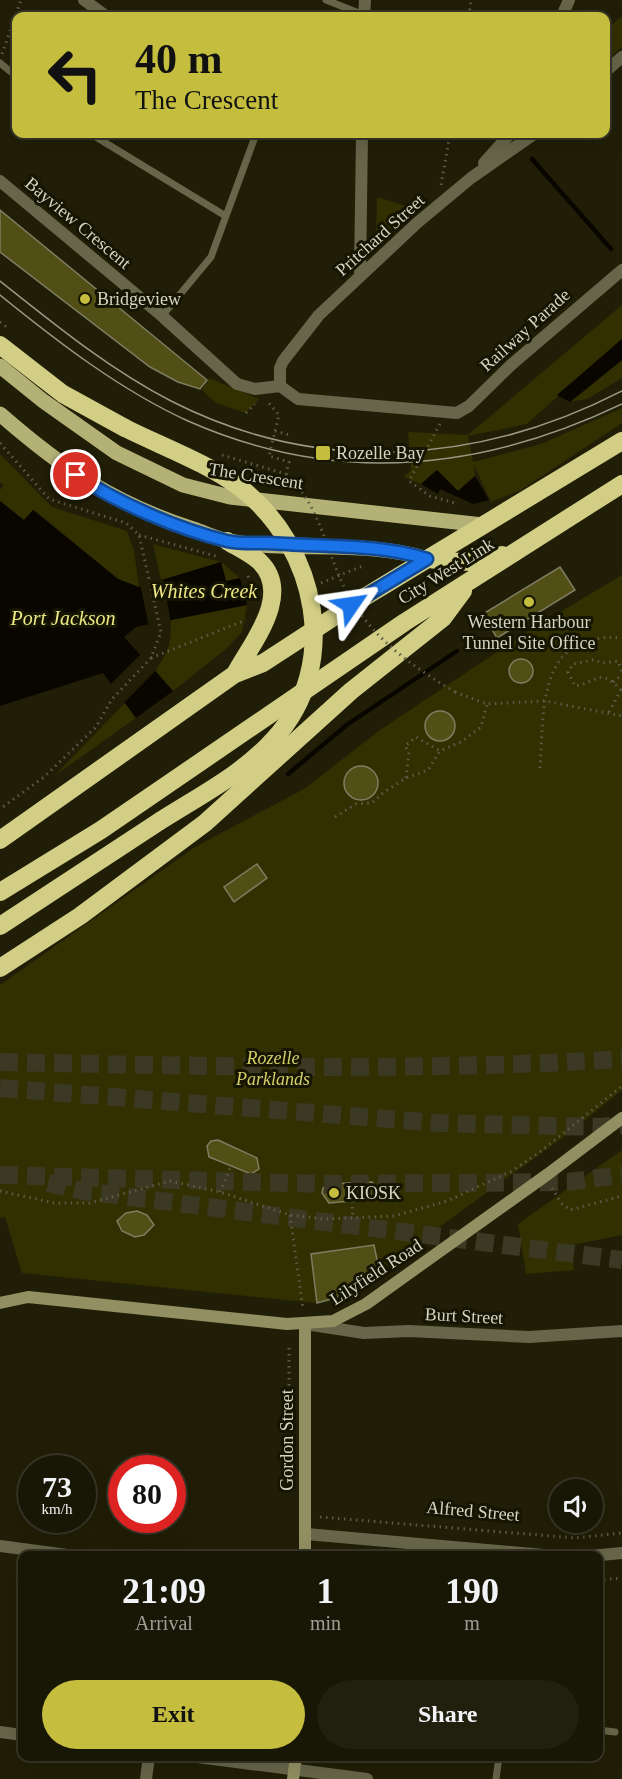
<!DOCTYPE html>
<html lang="en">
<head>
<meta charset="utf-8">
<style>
	body { margin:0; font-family:Georgia,serif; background:#211f0e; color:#f1f3f6; height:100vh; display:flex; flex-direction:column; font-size:22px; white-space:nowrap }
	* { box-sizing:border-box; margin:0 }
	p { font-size:20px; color:#9f9f9a }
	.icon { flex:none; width:33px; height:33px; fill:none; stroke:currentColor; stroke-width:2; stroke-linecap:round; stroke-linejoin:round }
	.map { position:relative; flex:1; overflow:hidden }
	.sheet { position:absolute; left:18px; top:1551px; width:585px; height:210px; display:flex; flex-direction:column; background:#181604; border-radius:12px; box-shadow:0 6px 24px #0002,0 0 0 2px #363526 }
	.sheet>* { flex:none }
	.banner { position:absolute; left:12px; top:12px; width:598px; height:126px; border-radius:12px; box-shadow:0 6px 24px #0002,0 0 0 2px #363526; background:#c4bd3e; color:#111; overflow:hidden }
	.tools { position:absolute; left:549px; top:1479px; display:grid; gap:12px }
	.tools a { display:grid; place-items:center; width:54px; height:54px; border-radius:50%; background:#181604; box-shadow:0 6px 24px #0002,0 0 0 2px #363526; font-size:30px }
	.speed { position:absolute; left:18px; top:1455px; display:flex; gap:12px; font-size:30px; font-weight:700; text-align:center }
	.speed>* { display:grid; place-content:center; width:78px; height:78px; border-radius:50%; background:#181604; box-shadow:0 6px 24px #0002,0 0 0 2px #363526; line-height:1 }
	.speed small { font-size:15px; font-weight:400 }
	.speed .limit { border:9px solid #d22; background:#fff; color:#111 }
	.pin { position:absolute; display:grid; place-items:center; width:51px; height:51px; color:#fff; margin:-26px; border:3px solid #fff; border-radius:50%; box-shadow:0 2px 6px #0007 }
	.me { position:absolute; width:66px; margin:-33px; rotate:58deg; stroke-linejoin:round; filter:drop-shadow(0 0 4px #0008) }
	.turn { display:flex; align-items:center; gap:21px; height:126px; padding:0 24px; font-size:27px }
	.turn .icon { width:78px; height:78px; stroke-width:2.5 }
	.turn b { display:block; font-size:42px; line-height:51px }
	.eta { display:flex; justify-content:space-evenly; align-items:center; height:102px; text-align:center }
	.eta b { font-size:36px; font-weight:700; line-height:42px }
	.primary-button { display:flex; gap:12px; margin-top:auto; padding:12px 24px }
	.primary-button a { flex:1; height:69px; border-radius:36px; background:#c4bd3e; color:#111; font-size:24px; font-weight:700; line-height:69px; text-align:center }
	.primary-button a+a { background:#211f0e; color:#f1f3f6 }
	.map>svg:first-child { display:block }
</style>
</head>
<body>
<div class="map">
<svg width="622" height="1779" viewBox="0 0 622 1779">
	<rect width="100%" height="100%" fill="#201e06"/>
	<!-- green -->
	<path fill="#322f00" d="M622 16V47L606 61V30Z
		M377 197 415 209 380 239 376 238Z
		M622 305V339L527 424 468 436 473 462 541 444 622 408V423L521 490 491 502 474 465 475 476 458 491 437 470 421 484 404 477 411 470 408 432 468 435Z
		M622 360V378L587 399 570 402Z
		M209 378 259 399 246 413 216 403 202 390Z
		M0 454 52 507 127 531 134 551 139 587 118 579 34 510 24 521 0 501V490L4 485 0 482Z
		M153 544 221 562 240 578 226 581 221 562 161 580Z
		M622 575V1090L569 1133 343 1297 316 1303 22 1273 5 1217 0 1218V985L195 847 304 789 380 730 527 632Z
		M247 605 242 632 227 648 173 691 155 670C168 654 173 641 170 620Z
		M125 703 136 718 54 776Z
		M622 1150V1235L572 1245 574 1270 526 1274 518 1224Z"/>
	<!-- water -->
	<path fill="#090600" d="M622 339V360L570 402 557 395Z
		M437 470 458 491 475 476 489 500 473 504 440 489 438 494 421 484Z
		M0 501 24 520 33 510 118 579 139 587 221 562 226 581 240 578 247 605 136 627 124 637 173 691 136 718 103 673 0 706Z"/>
	<!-- pier -->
	<path fill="#201e06" d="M163 579 171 623 149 627 140 584Z
		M142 653 157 669 122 705 109 686Z"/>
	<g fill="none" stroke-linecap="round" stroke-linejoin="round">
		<!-- stream -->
		<path stroke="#090600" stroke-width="4.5" d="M532 159 611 249
			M288 774 348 724 457 651"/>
	</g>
	<!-- building -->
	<path fill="#514e16" stroke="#7e7d62" stroke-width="1.5" d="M0 210 207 380 200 389 178 382 150 367 0 252Z
		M560 567 575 590 497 638 483 614Z
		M509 671a12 12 0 1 1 24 0a12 12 0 1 1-24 0Z
		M425 726a15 15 0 1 1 30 0a15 15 0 1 1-30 0Z
		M344 783a17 17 0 1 1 34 0a17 17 0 1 1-34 0Z
		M257 864 267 878 234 902 224 887Z
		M218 1140 257 1158 259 1169 251 1174 209 1157 207 1146 211 1141Z
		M372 1182 379 1191 374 1199 329 1203 322 1193 323 1188 329 1184Z
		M137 1211 147 1215 154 1225 144 1235 135 1237 122 1231 117 1221 126 1213Z
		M374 1245 379 1269 346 1295 317 1303 311 1254Z"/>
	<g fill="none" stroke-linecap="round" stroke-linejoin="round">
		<!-- highway-tunnel -->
		<path stroke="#3b3923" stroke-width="18" stroke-dasharray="18 9" stroke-linecap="butt" d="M0 1062C207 1066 415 1072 622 1059
			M0 1088 439 1123 600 1127 622 1125
			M0 1175 320 1184 568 1182 622 1175
			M48 1183 83 1191 622 1260"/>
		<!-- path -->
		<path stroke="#5d5b46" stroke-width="3" stroke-dasharray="1.5 4.5" stroke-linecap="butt" d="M469 16 471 0
			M2 54 21 0
			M441 185 450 134
			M0 322 9 329
			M246 413 255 404
			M440 424 409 481 430 496 455 503
			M275 431 290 435
			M0 443 49 499 126 523 139 535 161 632 151 658 112 699 96 727 44 777 0 809
			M222 455 286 474 289 462 269 456 279 415 268 402
			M139 535 219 557
			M248 576 254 595
			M321 583 365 565
			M151 658 246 620
			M613 682 622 675
			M621 690C599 667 599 682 575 686L568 672 573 664 593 660 603 663 618 661 622 673
			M455 692 487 704 545 701 622 716
			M609 712 622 688
			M540 768C544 706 538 631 622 638
			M406 778 409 752 405 746 416 737 440 751
			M335 817 356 804 372 803 384 792 406 778 428 770 440 751 461 742 481 727 487 704
			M552 1188 561 1203 570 1210 622 1196
			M0 1191 54 1203H90L170 1181 220 1192 290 1215 325 1219 394 1216 447 1201 512 1171 540 1152 622 1086
			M220 1192 231 1166
			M352 1201 353 1218
			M290 1215 303 1309
			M289 1348V1428
			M320 1517 575 1538 622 1533
			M598 1580 622 1578"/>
		<!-- lane -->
		<path stroke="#67664a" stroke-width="7" d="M326 0 364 15
			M0 63 16 76
			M91 134 224 215
			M162 316 211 257 256 134
			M598 1730 615 1732
			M496 1779 499 1756"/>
		<!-- street -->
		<path stroke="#67664a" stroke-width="12" d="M84 0 106 16
			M364 16 365 0
			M562 16 569 0
			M606 71 622 57
			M484 163 510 134
			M0 181 162 316 237 384 255 389 280 386
			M360 276 362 134
			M280 386 298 399 457 413 469 406 511 365 622 270
			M280 386V368L283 361 319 315 417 223 471 178 534 134
			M312 1325 364 1333 409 1331 529 1337 622 1331
			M306 1534 555 1556
			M0 1546 75 1556
			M590 1556 622 1553
			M0 1732 22 1735
			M190 1756 367 1779
			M146 1779 149 1756"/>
		<!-- secondary -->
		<path stroke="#929062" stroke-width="12" d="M0 1303 28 1297 287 1324 333 1321 366 1304 548 1174 622 1118
			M305 1325V1556
			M293 1779 296 1756"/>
		<!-- primary -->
		<path stroke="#b3b175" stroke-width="15" d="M0 366 42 400 117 453 183 485 230 497 483 525
			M0 414C63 469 113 503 193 529 205 533 217 539 228 541 293 553 363 539 427 559"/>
		<!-- highway -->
		<path stroke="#d2ce85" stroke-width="18" d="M0 345 63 394 125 428
			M227 541C237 547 250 553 259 561 294 594 251 644 235 674
			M427 559C454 562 475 565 502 555
			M0 840 235 674 263 663 363 598 622 441
			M0 892 101 830 405 622 622 484
			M0 926 160 821
			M0 968 80 916 205 823 351 691 443 618 463 591"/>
		<!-- tram -->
		<path stroke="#9a9987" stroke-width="1.5" d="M0 281C54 324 109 369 171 401 318 476 478 465 622 391
			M0 295C58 342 120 390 188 421 335 486 480 472 622 404"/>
		<!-- path-bridge -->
		<path stroke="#5d5b46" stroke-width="3" stroke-dasharray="1.5 4.5" stroke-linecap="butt" d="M286 474C317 502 324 541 340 578 362 631 408 664 455 692"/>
		<!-- highway-bridge -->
		<path stroke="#d2ce85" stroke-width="18" d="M125 428C163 447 208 463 242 489 317 548 342 665 274 739 243 774 199 796 160 821"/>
	</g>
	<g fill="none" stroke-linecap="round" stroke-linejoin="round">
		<!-- route casing -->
		<g stroke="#114b97" stroke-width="15">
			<path id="route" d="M76 475C117 503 178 529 227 541 239 544 255 543 268 543 319 547 377 543 427 559L351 605"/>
		</g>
		<!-- route -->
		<use href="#route" stroke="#1a73e8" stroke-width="10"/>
	</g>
	<!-- markers -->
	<g fill="#c4bd3e" stroke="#161501" stroke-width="2">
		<circle cx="85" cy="299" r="6"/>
		<rect x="315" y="445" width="16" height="16" rx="3"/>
		<circle cx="529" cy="602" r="6"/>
		<circle cx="334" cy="1193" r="6"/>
	</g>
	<g text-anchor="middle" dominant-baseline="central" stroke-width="6" stroke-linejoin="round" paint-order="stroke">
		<!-- street labels -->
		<g font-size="18" fill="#d4d4c5" stroke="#161501">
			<text transform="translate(78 223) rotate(40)">Bayview Crescent</text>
			<text transform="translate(380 235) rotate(-42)">Pritchard Street</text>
			<text transform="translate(525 330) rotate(-42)">Railway Parade</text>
			<text transform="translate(256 476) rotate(9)">The Crescent</text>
			<text transform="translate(446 571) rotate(-32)">City West Link</text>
			<text transform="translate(376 1272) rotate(-33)">Lilyfield Road</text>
			<text transform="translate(464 1316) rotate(3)">Burt Street</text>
			<text transform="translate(287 1440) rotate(-90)">Gordon Street</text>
			<text transform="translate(473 1511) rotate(5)">Alfred Street</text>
		</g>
		<!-- poi labels -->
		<g font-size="18" fill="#d4d4c5" stroke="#161501" text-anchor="start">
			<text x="97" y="299">Bridgeview</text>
			<text x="336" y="453">Rozelle Bay</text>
			<text x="529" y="622" text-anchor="middle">Western Harbour<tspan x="529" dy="21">Tunnel Site Office</tspan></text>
			<text x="346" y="1193">KIOSK</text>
		</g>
		<!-- park labels -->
		<g font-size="18" font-style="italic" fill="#d5cf6a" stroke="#161501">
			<text x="273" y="1058">Rozelle<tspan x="273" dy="21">Parklands</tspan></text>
		</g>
		<!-- water labels -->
		<g font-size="20" font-style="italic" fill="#eee984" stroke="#161501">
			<text x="204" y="591">Whites Creek</text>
			<text x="63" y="618">Port Jackson</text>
		</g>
	</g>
</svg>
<div class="tools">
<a><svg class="icon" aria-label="sound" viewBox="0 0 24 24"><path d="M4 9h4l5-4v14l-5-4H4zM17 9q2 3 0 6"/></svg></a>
</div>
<div class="speed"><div>73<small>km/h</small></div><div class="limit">80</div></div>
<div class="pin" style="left:76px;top:475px;background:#d93025"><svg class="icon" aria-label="arrive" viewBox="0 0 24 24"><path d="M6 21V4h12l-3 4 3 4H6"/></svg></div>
<svg class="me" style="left:351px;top:605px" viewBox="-20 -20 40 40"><path d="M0-17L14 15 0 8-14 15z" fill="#1a73e8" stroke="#fff" stroke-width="4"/></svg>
<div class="banner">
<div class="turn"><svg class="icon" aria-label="left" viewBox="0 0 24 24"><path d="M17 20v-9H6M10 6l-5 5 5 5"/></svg><div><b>40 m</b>The Crescent</div></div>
</div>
<section class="sheet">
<div class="eta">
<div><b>21:09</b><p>Arrival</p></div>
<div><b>1</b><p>min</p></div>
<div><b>190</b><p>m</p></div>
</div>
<div class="primary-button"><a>Exit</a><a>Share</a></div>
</section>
</div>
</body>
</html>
